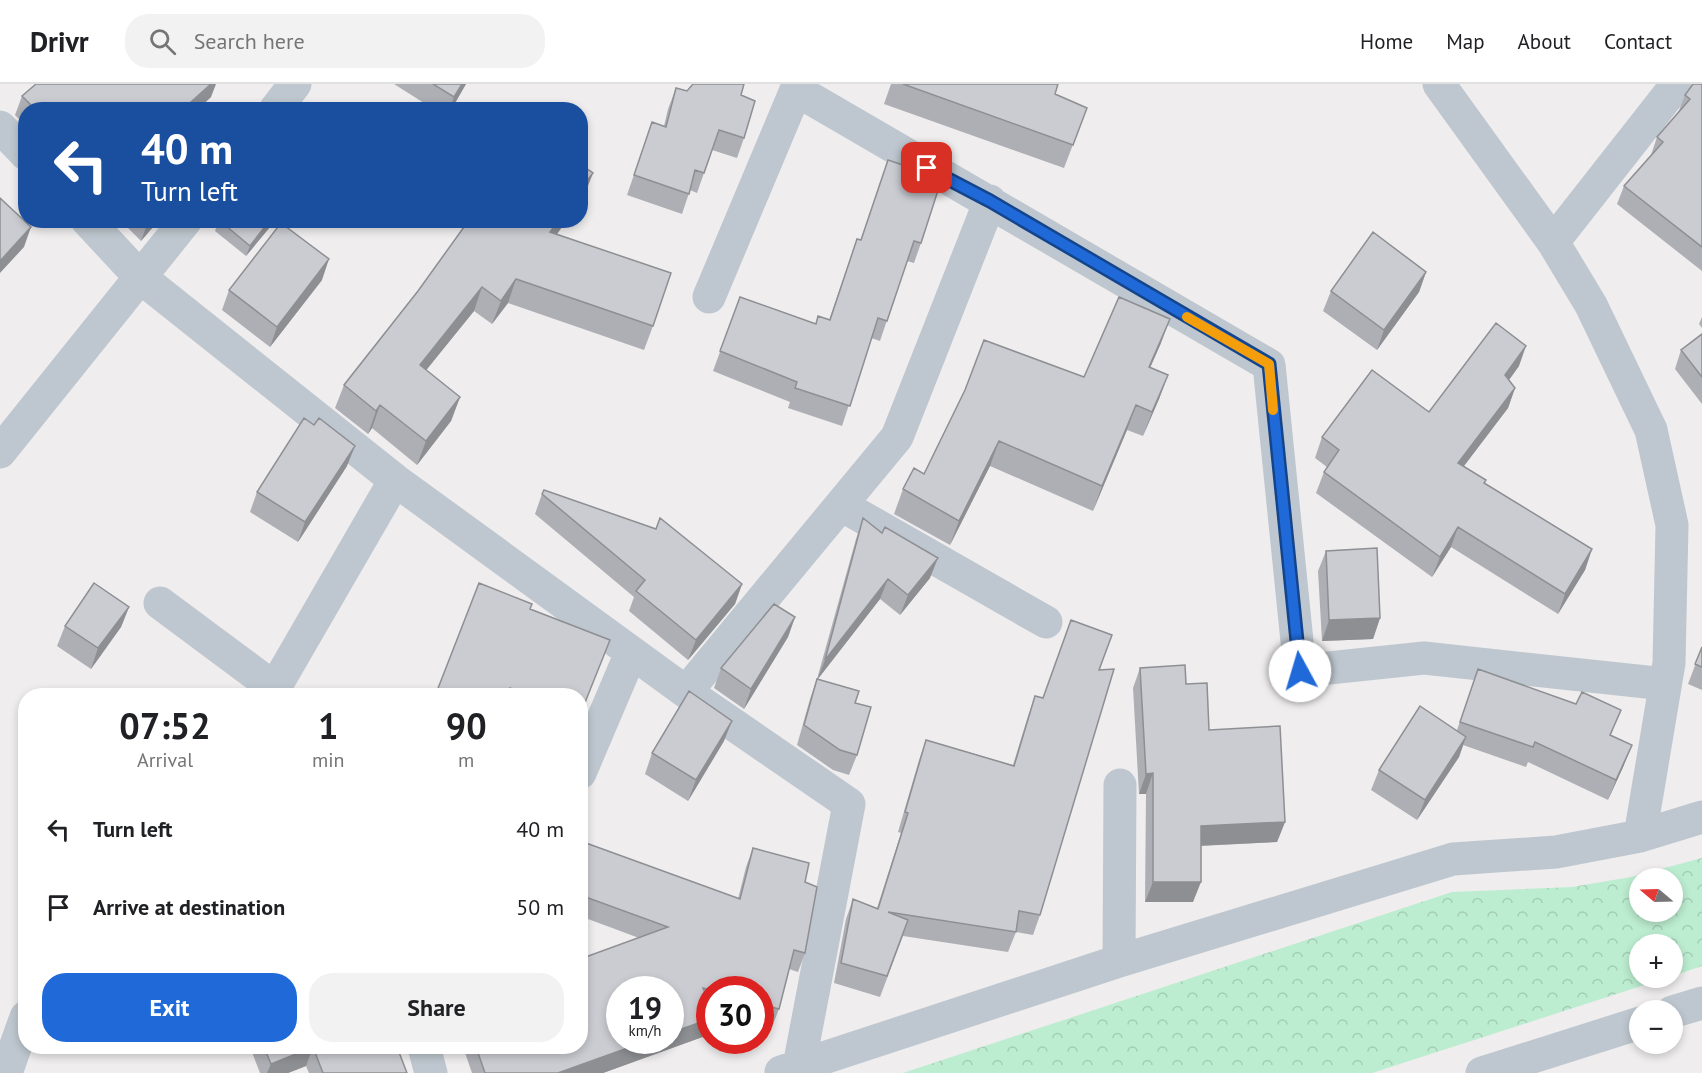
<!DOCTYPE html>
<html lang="en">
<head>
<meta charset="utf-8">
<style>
	body { margin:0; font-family:"PT Sans",sans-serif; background:#f2f2f2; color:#202124; height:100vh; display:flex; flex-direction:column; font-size:22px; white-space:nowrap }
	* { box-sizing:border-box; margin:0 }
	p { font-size:20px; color:#757577 }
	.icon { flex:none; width:33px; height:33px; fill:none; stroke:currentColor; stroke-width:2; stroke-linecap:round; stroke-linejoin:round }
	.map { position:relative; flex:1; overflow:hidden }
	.panel { position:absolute; left:18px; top:604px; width:570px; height:366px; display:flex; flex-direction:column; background:#fff; border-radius:24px; box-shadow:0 3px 9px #0003 }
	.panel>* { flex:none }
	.top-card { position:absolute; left:18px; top:18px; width:570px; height:126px; border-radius:24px; box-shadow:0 3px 9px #0003; background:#1a4fa0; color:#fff; overflow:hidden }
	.needle { width:39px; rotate:289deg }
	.tools { position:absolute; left:1629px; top:784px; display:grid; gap:12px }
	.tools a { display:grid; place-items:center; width:54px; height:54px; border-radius:50%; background:#fff; box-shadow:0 3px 9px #0003; font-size:30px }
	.speed { position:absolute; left:606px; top:892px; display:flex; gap:12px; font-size:30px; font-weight:700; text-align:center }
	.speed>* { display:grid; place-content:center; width:78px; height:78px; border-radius:50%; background:#fff; box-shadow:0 3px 9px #0003; line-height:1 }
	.speed small { font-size:15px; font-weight:400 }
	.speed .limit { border:9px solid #d22; background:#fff; color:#111 }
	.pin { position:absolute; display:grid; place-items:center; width:51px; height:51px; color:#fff; margin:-26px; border-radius:12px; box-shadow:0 3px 9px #0006 }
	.me { position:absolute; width:66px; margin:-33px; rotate:354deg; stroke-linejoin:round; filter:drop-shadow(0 0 4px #0008) }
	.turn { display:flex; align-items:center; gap:21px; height:126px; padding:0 24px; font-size:27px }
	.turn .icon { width:78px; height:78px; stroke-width:2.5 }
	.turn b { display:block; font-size:42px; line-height:51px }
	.eta { display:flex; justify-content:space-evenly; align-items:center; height:102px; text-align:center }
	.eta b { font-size:36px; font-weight:600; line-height:42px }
	.primary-button { display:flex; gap:12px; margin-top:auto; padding:12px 24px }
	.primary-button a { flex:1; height:69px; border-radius:24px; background:#1f6ad8; color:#fff; font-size:24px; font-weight:600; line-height:69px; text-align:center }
	.primary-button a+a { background:#f2f2f2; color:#202124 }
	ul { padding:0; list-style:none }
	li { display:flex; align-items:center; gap:18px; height:78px; padding:0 24px }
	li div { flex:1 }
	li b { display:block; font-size:22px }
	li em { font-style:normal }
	header { display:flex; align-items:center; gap:36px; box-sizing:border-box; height:84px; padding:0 30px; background:#fff; border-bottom:2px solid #e0e0e0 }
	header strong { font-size:28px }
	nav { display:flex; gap:33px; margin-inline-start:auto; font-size:21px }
	.search { width:420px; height:54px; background:#f2f2f2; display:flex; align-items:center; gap:15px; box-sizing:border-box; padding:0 21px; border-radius:24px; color:#757577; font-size:22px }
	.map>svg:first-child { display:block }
</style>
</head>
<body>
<header>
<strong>Drivr</strong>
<div class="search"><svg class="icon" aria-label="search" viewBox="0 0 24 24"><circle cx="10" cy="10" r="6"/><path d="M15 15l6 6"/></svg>Search here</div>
<nav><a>Home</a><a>Map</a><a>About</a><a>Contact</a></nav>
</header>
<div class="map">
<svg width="1702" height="989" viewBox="0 0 1702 989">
	<defs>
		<pattern id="forest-crowns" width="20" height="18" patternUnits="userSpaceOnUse" patternTransform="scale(1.5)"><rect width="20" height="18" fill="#bcedd0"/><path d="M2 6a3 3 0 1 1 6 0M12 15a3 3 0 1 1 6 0" fill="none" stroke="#a3cdb5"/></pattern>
	</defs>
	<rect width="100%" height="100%" fill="#efeded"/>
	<!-- forest -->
	<path fill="url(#forest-crowns)" fill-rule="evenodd" d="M1702 774V882L1673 892 1672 861H1640V894H1666L1372 989H903L1452 808 1572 803 1631 793ZM1640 795H1672V828H1640Z"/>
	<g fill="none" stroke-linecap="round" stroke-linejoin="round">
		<!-- minor -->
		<path stroke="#bec7cf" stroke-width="33" d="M1439 0 1553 158 1591 221 1651 346 1672 441 1669 579 1640 752
			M275 26 295 0
			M0 43 26 70
			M87 136 140 193 395 396 686 608 849 720 799 982
			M1553 158 1677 0
			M709 213 796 6 1269 281 1300 587 1424 574 1665 600
			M0 368 186 136
			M841 421 1046 538
			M160 519 273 603
			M686 608 897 353 990 117
			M270 612 395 396
			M580 689 631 569
			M1119 877 1120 701
			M1672 928 1702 919
			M424 963 431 989
			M781 988 1119 877 1453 775 1556 768 1640 752 1702 733
			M6 989 26 933
			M1482 989 1640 939"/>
	</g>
	<!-- wall -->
	<path fill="#aeafb5" d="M394 0H466L451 26H435Z
		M891 0H1058L1055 10 1087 24 1064 84 884 20Z
		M1702 0V187L1617 120 1624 102 1651 71 1657 53 1678 29 1685 11Z
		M676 4 687 7 741 11 744 54 737 74 712 66 697 109 690 106 682 130 627 111 652 38 664 42 668 25Z
		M22 12 211 13 197 26H26V42L15 31Z
		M888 76 921 159 914 179 907 177 880 257 871 254 842 342 788 324 790 318 713 287 740 213 815 240 829 236 857 155 861 156Z
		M120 136H159L141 157Z
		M219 136 270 143 246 172 215 147Z
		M469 136H567L557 150 653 242 644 266 508 219 492 240 474 227 426 286 460 313 451 337 417 381 372 344 368 350 335 324 344 301 418 207Z
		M1426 188 1419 208 1377 266 1323 227 1331 207Z
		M322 196 270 263 222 226 229 206Z
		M1702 233V244L1699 240Z
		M1702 250V320L1675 285 1681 266Z
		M1161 259 1150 283 1168 291 1159 315 1143 352 1127 346 1093 427 990 382 950 461 894 430 903 405 924 390 965 306 1084 293Z
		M1519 282 1509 296 1515 304 1508 324 1464 382 1486 396 1485 399 1592 465 1585 486 1558 530 1451 463 1432 493 1316 409 1324 388 1327 383 1315 374 1322 353 1429 328Z
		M347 382 298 458 250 428 257 408Z
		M542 410 656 445 742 500 735 520 688 576 629 527 634 513 535 430Z
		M863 434 930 494 900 531 880 515 818 595 855 619 857 671 849 691 833 686 797 661 810 615 817 595 856 455Z
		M1326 467 1380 534 1373 555 1322 557 1318 487Z
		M129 523 121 543 91 585 57 562 65 542Z
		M530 525 610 556 602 577 580 612H435Z
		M795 533 788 553 744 625 714 604 721 584Z
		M1702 563V606L1688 600Z
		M1140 584 1186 600 1209 646 1285 738 1277 758 1201 762 1193 818H1145L1146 710H1139L1133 604Z
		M1478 585 1613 646 1611 651 1624 681 1608 716 1528 678 1526 683 1463 661 1459 673 1417 736 1371 706 1379 686 1457 646Z
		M1099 586 1040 831 1033 851 1016 848 1008 868 903 852 880 913 834 899 846 835 853 815 877 824 901 749 898 748 919 676 926 656 1013 681 1028 632 1035 612 1043 614Z
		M724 657 688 717 645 690 652 669Z
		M753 764 805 798V869L798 888 789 885 779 925 772 943 760 940V906H710V948L708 951 603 989H472L463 963H580L639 854 580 832V774L738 815 746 783Z
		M250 963H397L407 989H309L306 982 288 989H260Z"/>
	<!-- shaded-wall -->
	<path fill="#8d8f93" d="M211 0H216L211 13 197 26H182Z
		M462 0H466L451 26H449L454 13Z
		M593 89 584 112 580 118V106Z
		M150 136H159L141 157 148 138Z
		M270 136H272L270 143 246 172 250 162Z
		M559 136H567L542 171 550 148Z
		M31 143 24 163 0 189V177Z
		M329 175 322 196 270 263 277 243Z
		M1426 188 1419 208 1377 266 1384 246Z
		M516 195 508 219 492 240 501 217Z
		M482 203 474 227 411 305 420 281Z
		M1170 235 1161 259 1140 307 1149 283Z
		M1526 262 1519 282 1498 311 1505 291Z
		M1168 291 1159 315 1143 352 1152 328Z
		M1515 304 1508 324 1451 399 1458 379Z
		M460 313 451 337 417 381 426 357Z
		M380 321 372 344 368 350 376 327Z
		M1136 321 1127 346 1093 427 1102 402Z
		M999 357 990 382 950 461 959 437Z
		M355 362 347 382 298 458 305 438Z
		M1458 443 1451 463 1432 493 1440 473Z
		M1592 465 1585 486 1558 530 1565 510Z
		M938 474 930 494 900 531 908 511Z
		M888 495 880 515 817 596 825 576Z
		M742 500 735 520 688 576 696 556Z
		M129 523 121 543 91 585 98 564Z
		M795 533 788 553 744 625 751 605Z
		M1380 534 1373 555 1322 557 1329 536Z
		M732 637 724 657 688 717 696 696Z
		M1466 653 1459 673 1417 736 1425 716Z
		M1632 661 1624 681 1608 716 1616 696Z
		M1153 689 1146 710H1139L1146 690Z
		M1285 738 1277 758 1193 762 1201 742Z
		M1153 798H1201L1193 818H1145Z
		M710 935V948L708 951 603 989H558L647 957H670V949Z
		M313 963 306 982 288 989H267L271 980Z"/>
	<!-- building -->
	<path fill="#caccd2" stroke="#8d8f93" stroke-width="1.5" d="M36 0H211L182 26H36L22 12Z
		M433 0H462L454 13Z
		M693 0H744L741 11 755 17 744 54 719 46 704 89 695 86 689 110 634 91 652 38 666 43 676 4 687 7Z
		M903 0H1058L1055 10 1087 24 1073 61Z
		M1693 0H1702V163L1624 102 1663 58 1657 53 1690 15 1685 11Z
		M888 76 942 94 921 159 914 157 887 237 878 234 850 322 795 304 797 298 720 267 740 213 816 240 818 232 830 236 857 155 861 156Z
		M580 80 593 89 580 106Z
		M0 114 31 143 0 177Z
		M219 136H270L250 162Z
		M469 136H559L550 148 671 189 653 242 516 195 501 217 482 203 420 281 460 313 426 357 380 321 376 327 344 301 418 207Z
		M281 139 329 175 277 243 229 206Z
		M1373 148 1426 188 1384 246 1331 207Z
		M1119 213 1170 235 1149 283 1168 291 1152 328 1136 321 1102 402 999 357 959 437 903 405 914 384 924 390 965 306 984 256 1084 293Z
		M1496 239 1526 262 1505 291 1515 304 1458 379 1486 396 1484 399 1592 465 1565 510 1458 443 1440 473 1324 388 1339 366 1322 353 1372 286 1429 328Z
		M1702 250V293L1681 266Z
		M304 334 314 341 319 334 355 362 305 438 257 408Z
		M544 406 656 445 660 434 742 500 696 556 636 507 645 496 542 410Z
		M863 434 882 449 885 443 938 474 908 511 888 495 825 576Z
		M1377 464 1380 534 1329 536 1326 467Z
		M94 499 129 523 98 564 65 542Z
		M479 499 532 520 530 525 610 556 580 631V612H530L510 604 508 612H435Z
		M774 520 795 533 751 605 721 584Z
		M1071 536 1112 551 1099 586 1114 585 1040 831 1019 827 1016 848 888 828 908 836 887 892 841 879 853 815 878 825 908 729 905 728 926 656 1014 682 1035 612 1043 614Z
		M1702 563V583L1695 580Z
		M1185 581 1186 600 1207 599 1209 646 1280 642 1285 738 1201 742V798H1153V689L1146 690 1140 584Z
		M1478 585 1576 620 1582 608 1621 626 1610 651 1632 661 1616 696 1535 658 1533 663 1460 638Z
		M817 595 859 607 855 619 871 623 857 671 840 666 804 641Z
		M689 607 732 637 696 696 652 669Z
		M1420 622 1466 653 1425 716 1379 686Z
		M586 759 740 815 753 764 809 779 805 798 817 803 805 869 794 866 779 925 760 920V906H711L703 904 710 920V935L670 949V906H620V957H647L558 989H485L476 963H580V875L668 843 580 811V774Z
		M264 963H313L271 980Z
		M313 963H397L407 989H323Z"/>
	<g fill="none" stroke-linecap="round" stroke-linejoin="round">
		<!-- route casing -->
		<g stroke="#14458c" stroke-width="15">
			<path id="route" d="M927 84 990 117 1269 280 1300 587"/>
		</g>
		<!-- route -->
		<use href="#route" stroke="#1f6ad8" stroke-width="10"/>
		<!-- slow -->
		<path stroke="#f59e0b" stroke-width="10" d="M1187 233 1269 280 1273 326"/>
	</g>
</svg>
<div class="tools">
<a><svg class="needle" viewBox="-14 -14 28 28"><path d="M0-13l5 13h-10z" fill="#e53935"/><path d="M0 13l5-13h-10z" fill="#757577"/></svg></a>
<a>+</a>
<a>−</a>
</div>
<div class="speed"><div>19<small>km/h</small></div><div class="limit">30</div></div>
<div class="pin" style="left:927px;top:84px;background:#d93025"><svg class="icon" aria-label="arrive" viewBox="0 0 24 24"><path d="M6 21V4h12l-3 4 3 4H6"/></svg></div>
<svg class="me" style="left:1300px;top:587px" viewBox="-20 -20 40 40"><circle r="19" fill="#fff"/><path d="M0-13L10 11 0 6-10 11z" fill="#1f6ad8"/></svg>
<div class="top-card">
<div class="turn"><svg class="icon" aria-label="left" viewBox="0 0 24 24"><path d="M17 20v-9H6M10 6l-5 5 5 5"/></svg><div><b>40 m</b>Turn left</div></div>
</div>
<section class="panel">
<div class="eta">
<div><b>07:52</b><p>Arrival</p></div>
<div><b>1</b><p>min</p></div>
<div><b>90</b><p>m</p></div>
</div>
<ul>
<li><svg class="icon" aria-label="left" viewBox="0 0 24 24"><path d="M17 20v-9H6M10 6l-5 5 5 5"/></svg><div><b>Turn left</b></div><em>40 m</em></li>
<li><svg class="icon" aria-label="arrive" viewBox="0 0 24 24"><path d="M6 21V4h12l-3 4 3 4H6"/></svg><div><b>Arrive at destination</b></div><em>50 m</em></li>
</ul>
<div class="primary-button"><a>Exit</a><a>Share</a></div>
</section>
</div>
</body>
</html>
